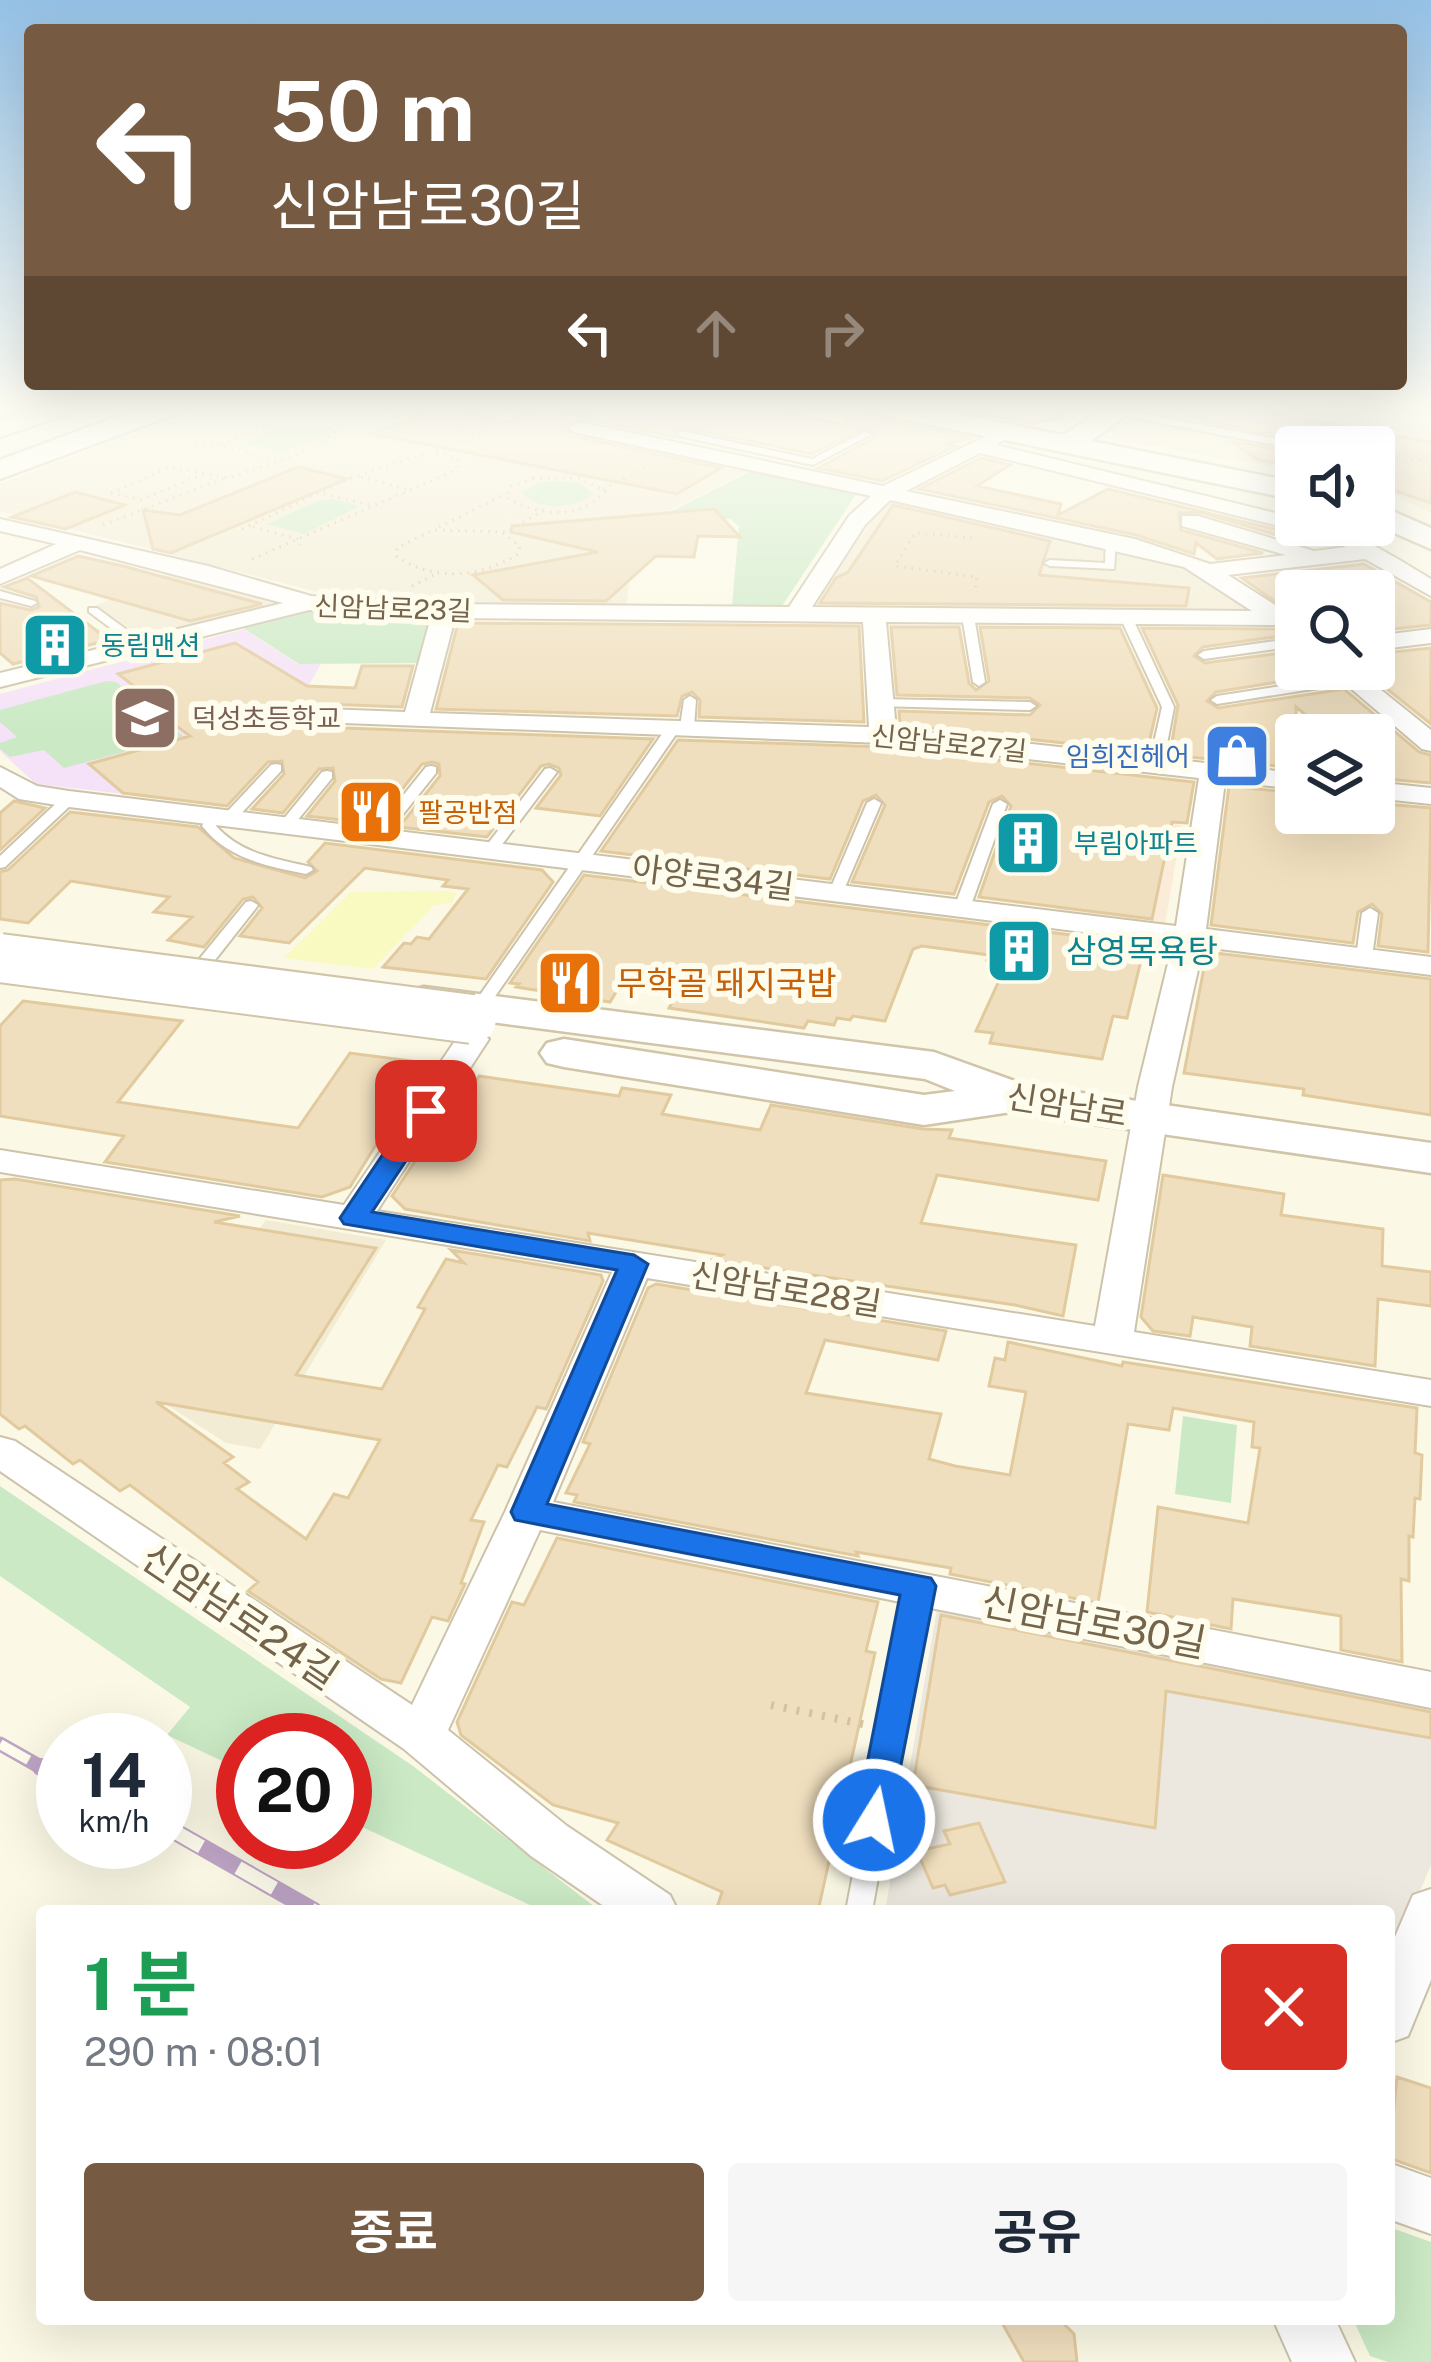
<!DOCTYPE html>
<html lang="ko">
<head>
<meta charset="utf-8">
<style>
	body { margin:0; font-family:"Public Sans","Noto Sans KR",sans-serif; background:#f6f6f7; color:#1f2937; height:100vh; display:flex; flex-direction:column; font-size:45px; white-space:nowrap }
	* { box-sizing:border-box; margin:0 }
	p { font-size:39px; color:#747a83 }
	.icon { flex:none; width:66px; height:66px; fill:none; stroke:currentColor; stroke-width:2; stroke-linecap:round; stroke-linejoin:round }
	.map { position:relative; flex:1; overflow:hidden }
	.sheet { position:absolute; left:36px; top:1905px; width:1359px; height:420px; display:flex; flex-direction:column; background:#fff; border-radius:12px; box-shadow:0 12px 48px #0002 }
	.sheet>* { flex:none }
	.hud { position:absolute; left:24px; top:24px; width:1383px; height:366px; border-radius:12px; box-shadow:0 12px 48px #0002; background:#765a42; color:#fff; overflow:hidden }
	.tools { position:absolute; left:1275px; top:426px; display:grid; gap:24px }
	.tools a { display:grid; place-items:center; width:120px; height:120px; border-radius:12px; background:#fff; box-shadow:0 12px 48px #0002; font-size:60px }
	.speed { position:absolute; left:36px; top:1713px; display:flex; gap:24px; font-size:60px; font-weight:700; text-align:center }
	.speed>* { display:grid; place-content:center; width:156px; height:156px; border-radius:50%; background:#fff; box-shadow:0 12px 48px #0002; line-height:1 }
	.speed small { font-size:30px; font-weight:400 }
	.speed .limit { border:18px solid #d22; background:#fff; color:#111 }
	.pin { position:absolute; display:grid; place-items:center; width:102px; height:102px; color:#fff; margin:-51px; border-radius:24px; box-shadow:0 6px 18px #0006 }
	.me { position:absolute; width:132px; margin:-66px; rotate:10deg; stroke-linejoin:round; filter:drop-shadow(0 0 9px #0008) }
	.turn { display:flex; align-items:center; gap:42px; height:252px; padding:0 48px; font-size:54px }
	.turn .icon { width:156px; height:156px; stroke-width:2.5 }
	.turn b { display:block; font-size:84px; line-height:102px }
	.lanes { display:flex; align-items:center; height:114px; padding:0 48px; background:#0003; justify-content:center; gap:60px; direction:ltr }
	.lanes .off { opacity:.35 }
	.round { display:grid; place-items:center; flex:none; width:126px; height:126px; border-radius:12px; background:#f6f6f7 }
	.overview { display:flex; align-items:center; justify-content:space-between; height:204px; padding:0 48px }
	h1 { font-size:72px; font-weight:700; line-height:90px; color:#1e9e55 }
	.cta { display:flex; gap:24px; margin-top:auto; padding:24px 48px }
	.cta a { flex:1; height:138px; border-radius:12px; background:#765a42; color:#fff; font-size:48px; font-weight:700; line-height:138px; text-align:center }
	.cta a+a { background:#f6f6f7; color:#1f2937 }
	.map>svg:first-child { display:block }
</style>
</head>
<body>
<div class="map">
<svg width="1431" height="2362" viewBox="0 0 1431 2362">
	<rect width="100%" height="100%" fill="#fbf9e5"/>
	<!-- residential -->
	<path fill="#f3ecd4" d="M209 406H612L569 428 752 468 652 520 634 546 626 605 345 599 0 511V484Z
		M1151 406H1431V513L1374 486V447H1296V471L1120 440 1109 430Z
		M887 501 1182 566 1251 611 809 606Z
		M172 571 293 601 146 639 95 606Z
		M266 1220 386 1240 260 1449 226 1443 153 1396 196 1308Z"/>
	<!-- commercial -->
	<path fill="#fbecda" d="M1082 814 1182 825 1165 925 1058 913Z"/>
	<!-- industrial -->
	<path fill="#ece8df" d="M937 1609 1431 1701V1865L1389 1964V1911H885Z"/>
	<!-- education -->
	<path fill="#f5e2f8" d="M244 629 298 664H321L276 743 186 801 36 784 0 751V694Z"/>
	<!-- green -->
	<path fill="#cae9c4" d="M297 425 331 432 283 452 244 444 279 426Z
		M755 469 857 493 782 606H732L739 526 730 519 658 518Z
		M559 481 580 483 593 494C574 509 539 511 522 493L537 483Z
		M334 499 360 506 304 534 267 524 319 500Z
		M309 605 441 613 427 663 299 664 234 622Z
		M106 681 116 682 183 736 64 768 44 750 10 757 0 749V743L17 737 0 722V710Z
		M1183 1416 1237 1425 1231 1503 1175 1494Z
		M0 1486 413 1766 600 1911H543L345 1819V1740H243V1771L167 1735 190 1707 0 1576Z
		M1389 2227 1431 2242V2362H1388L1370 2356 1353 2319H1389Z"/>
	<!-- sand -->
	<path fill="#f8fac1" d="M448 891 456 893 452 903 434 905 373 969 284 958 351 892Z"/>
	<!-- building -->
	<path fill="#f0dfbe" stroke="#e2ca9f" stroke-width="3" fill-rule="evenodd" d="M440 406 506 422 541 408 590 417 591 406H755L846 425 848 406H861L877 418 972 438 945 444 956 446 882 481 818 468 874 438 876 432 865 428 811 454 683 427 675 429V437L581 418 566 427 572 436 721 468 677 494 373 434Z
		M943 406H1061L1063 417 1032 424Z
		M1180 406H1234L1337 425 1307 447 1299 439 1200 420Z
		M1374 432 1431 442V503L1374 484Z
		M1231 441 1296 453V459L1289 465 1258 460Z
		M981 458 1010 465 977 486 1061 504 1058 515 1108 489 1295 534 1307 539 1300 542 1199 512 1179 513 1181 530 1263 553 1217 559 1196 543 1194 554 1136 535 919 489Z
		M298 467 347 479 171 553 153 549 143 510 180 515Z
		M75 492 125 505 66 529 12 517Z
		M893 505 1050 541 1039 575 1189 588 1186 606 820 603 836 578 848 572Z
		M714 509 740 537 698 536 694 557 656 556 606 601 503 600 473 575 598 552 511 532 512 526Z
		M78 556 123 566 262 604 190 621 31 576Z
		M1364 564 1431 602V625L1374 631V591H1296V634L1203 647 1194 656 1205 663 1296 651V669H1324L1327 674 1216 692 1207 701 1218 708 1344 689 1419 752 1431 755V783L1374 778V735H1330L1296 707V768L1170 755 1178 705 1142 628 1281 629 1293 622 1294 615 1242 578Z
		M27 578 109 640 13 664 0 653V603L30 610 39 607 36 597 4 587Z
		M458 623 859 626 864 722 699 717 700 700 692 692 682 696 677 716 436 709Z
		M891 627H959L969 683 976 690 989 681 980 627 1120 628 1157 708 1147 752 900 725 899 711 1030 715 1040 705 1030 698 897 695Z
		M235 643 307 686 355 688 362 666H413L402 707 326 704 309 716 317 727 653 739 600 816 536 808 561 775 559 768 549 764 541 766 487 837 399 827 440 776 439 764 432 762 422 764 375 824 307 816 335 781 333 768 319 769 283 813 252 809 284 774 282 761 268 762 227 806 123 793 89 764 190 736 146 703 154 701 118 674Z
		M1431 648V724L1362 669H1374V654Z
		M678 740 883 747 1194 782 1187 823 1172 822 1152 919 979 897 1011 806 1002 796 989 802 954 894 852 882 885 805 876 795 863 801 830 879 601 851Z
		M1229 786 1296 793V813H1374V803L1431 808 1428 952 1378 946 1382 914 1372 904 1358 912 1353 943 1211 925Z
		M14 801 45 808 0 850V813Z
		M70 812 198 827 234 858 305 878 317 871 308 862 325 843 542 870 553 882 486 979 383 967 404 943 411 944 417 937 429 939 468 889 443 886 448 880 365 868 289 943 240 936 262 908 253 897 243 899 204 947 168 940 192 917 154 912 169 897 71 881 28 923 0 919V872L8 870Z
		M584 875 1145 944 1127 1018 1113 1016 1102 1059 990 1043 993 1033 976 1031 1007 963 987 960 989 955 922 946 913 949 885 1021 853 1016 850 1020 837 1018 834 1025 808 1021 804 1028 669 1008 683 983 627 974 610 1002 516 987 519 984 510 983Z
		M1207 952 1431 979V1115L1303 1095 1304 1089 1184 1073Z
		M23 1001 182 1021 118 1102 298 1128 350 1053 426 1063 350 1187 322 1197 105 1162 124 1136 0 1116V1026Z
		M479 1076 619 1096 622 1088 671 1095 662 1114 760 1130 771 1105 923 1129 952 1130 949 1138 1106 1161 1098 1200 937 1175 921 1223 1076 1245 1063 1316 1015 1305 711 1260 722 1255 588 1233 590 1241 405 1209 392 1196 425 1146 435 1148Z
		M1163 1175 1284 1194 1281 1215 1383 1229 1382 1266 1431 1272V1306L1378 1299 1375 1366 1250 1346 1252 1327 1193 1317 1190 1336 1153 1331 1141 1317Z
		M15 1179 240 1216 214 1222 376 1248 296 1375 382 1389 425 1309 418 1307 446 1259 464 1263 451 1250 601 1275 603 1281 546 1409 537 1407 507 1467 498 1465 471 1520 484 1522 461 1583 465 1584 448 1621 432 1617 401 1683 381 1679 248 1591 258 1582 130 1485 120 1491 80 1460 73 1464 25 1426 19 1429 0 1414V1180ZM156 1402 380 1440 348 1498 334 1494 306 1539 237 1489 249 1482 224 1463 233 1457Z
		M656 1284 946 1331 938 1360 825 1340 806 1393 941 1414 929 1459 955 1466 1010 1475 1026 1392 989 1386 995 1358 1005 1360 1008 1342 1122 1366 1123 1362 1417 1408 1415 1453 1422 1455 1420 1499 1415 1498 1413 1537 1409 1536V1581L1401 1579 1402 1662 1341 1650V1616L1233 1599 1231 1629 1147 1612 1158 1507 1248 1523 1260 1448 1252 1447 1254 1422 1173 1408 1169 1430 1128 1424 1098 1603 950 1574 951 1568 856 1552 858 1556 574 1502 577 1495 566 1493 590 1444 583 1442 648 1288Z
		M557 1538 878 1602 866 1651 875 1653 818 1911H716L722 1892 607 1840 618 1823 553 1805 461 1735 457 1722 512 1602 524 1605Z
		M941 1615 1431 1712V1738L1166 1691 1155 1828 913 1785Z
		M979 1823 1005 1882 950 1895 945 1885 933 1888 917 1851 950 1844 944 1831Z
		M1397 2077 1431 2088V2173L1389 2158Z
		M1000 2319H1059L1074 2334 1077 2362H1024Z"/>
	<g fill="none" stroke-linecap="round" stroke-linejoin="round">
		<!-- lane casing -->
		<g stroke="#cdc3ac" stroke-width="4">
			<path id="lane" d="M1117 409 1298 443 1303 446 1296 449 1114 414 1112 412Z
				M682 431 812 459 864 432 872 434 813 465 679 436V432Z
				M1111 538 1116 541 1114 569 1050 566 1044 563 1050 560 1105 563 1106 541Z
				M0 591 35 601 37 603 31 606 0 598Z
				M89 608H97L146 644 136 647 89 612Z
				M968 612 974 616 985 682 979 686 973 682 962 616Z
				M1126 613 1132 617 1174 707 1163 765 1156 769 1149 765 1162 707 1120 617Z
				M1296 638V646L1204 659 1198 655 1204 651Z
				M1353 675 1359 679 1357 682 1217 704 1211 700 1217 696Z
				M690 696 696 700 694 727 687 731 681 727 485 1011H473L471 1008 669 724 680 727 684 700Z
				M881 699 1030 702 1036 706 1030 710 876 706V700Z
				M276 764 281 765V771L235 820H225V814L271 765Z
				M431 766 436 767V773L384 838H374V832L426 767Z
				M550 768 557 772 497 851H487V845L545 769Z
				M327 771 332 772V778L292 827H282V821L322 772Z
				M69 795 74 796V802L5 867 0 868V856L64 796Z
				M874 799 881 803 843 892 836 896 831 895 829 892 867 803Z
				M1000 800 1007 804 970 908 962 913 957 911 954 908 993 804Z
				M215 810 222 814 216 826C241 854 276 859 311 867L313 870 306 874C267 866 228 859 202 826L210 811Z
				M251 901 258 905 256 908 204 974H192L190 971 192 968 246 902Z
				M1370 908 1378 913 1372 957 1364 962 1356 957 1362 913Z
				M919 1578 927 1580 930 1586 872 1911H846L908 1586 911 1580Z"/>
		</g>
		<!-- street casing -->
		<g stroke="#cdc3ac" stroke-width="4">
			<path id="street" d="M580 422 883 486 999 430 1009 436 996 445 1296 518V525C1349 525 1387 553 1431 579V596L1365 559 1228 575 1286 612 1291 618 1279 625 886 622 896 729 1296 773V789L1225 781 1206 929 1431 957V975L1203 947 1172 1087 1134 1332 1431 1380V1406L647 1278 553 1502 1431 1672V1708L540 1530 448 1730 567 1826 670 1895 678 1911H611L531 1856 404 1749 0 1471V1437L15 1441 412 1705 505 1512 612 1272 0 1172V1150L344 1205 461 1032 473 1029 489 1039 377 1211 1095 1326 1138 1087 1173 943 69 807 19 799 0 787V767L37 786 69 791 1176 926 1199 778 883 743 317 722 313 717 326 709 405 712 431 617 309 610 0 687V673L283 603 80 550 0 584V569L56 544 0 531V519L208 566 311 596 445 604 789 607 849 516 871 496 573 432 570 428ZM980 453 1296 530 1346 547 1314 551 1198 516H1182V526L1286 555 1210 564 1135 539 906 491ZM890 500 1184 567 1252 611 812 607 865 525ZM455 618 863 622 869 727 430 713Z
				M1431 629V643L1374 650V636Z
				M1328 669H1355L1431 730V751L1422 749Z
				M1374 782 1431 788V804L1374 798Z
				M1431 1889V1980L1408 2036 1389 2043V1951L1413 1895Z
				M1389 2163 1431 2178V2234L1389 2219Z
				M1273 2319H1335L1355 2362H1292Z"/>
		</g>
		<!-- secondary casing -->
		<g stroke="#d0c4a9" stroke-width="5">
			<path id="secondary" d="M38 406H77L74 412 0 437V420Z
				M145 406H184L181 412 0 479V460Z
				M865 406H919L1063 435 1107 406H1139L1091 441 1296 482V500L878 414Z
				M1374 503 1431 528V549L1374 524Z
				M424 987 934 1052 1026 1085 1431 1143V1173L1011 1112 924 1125 564 1067 547 1063 540 1053 547 1043 564 1039 924 1095 955 1091 925 1079 408 1011 401 1001 408 991Z"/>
		</g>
		<!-- path-far1 -->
		<path stroke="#d5c2a1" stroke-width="3" stroke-dasharray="1.5 6" stroke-linecap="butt" d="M337 406 373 414 391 406
			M489 406 562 418
			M1274 406 1344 421
			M482 418 490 421 481 430 501 437
			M426 432 457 430 500 410
			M196 446 220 445
			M1330 447 1320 433 1383 413 1357 406
			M269 458 220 445 280 420 338 430
			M1374 460H1431
			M361 477 406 489
			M533 478H579L605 491C581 521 536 516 506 497L511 486Z
			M603 489 654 464
			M111 493 170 467 229 478 314 448 345 424 373 414
			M111 493 140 500 208 472
			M324 494 370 505
			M103 525 225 478
			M253 527 298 539 301 545
			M439 527 506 494
			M242 529 351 478 487 433
			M503 533 520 546 518 554C481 578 433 582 396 556L397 548 433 530 506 532 544 510
			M972 538 915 533 895 566 977 577 975 590
			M252 559 456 470 458 458 436 452
			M412 586 438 573"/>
		<!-- path -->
		<path stroke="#d5c2a1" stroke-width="8" stroke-dasharray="3 10" stroke-linecap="butt" d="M771 1705 867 1725"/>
		<!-- lane -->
		<use href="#lane" fill="#fff" fill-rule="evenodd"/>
		<!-- street -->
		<use href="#street" fill="#fff" fill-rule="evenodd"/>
		<!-- secondary -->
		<use href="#secondary" fill="#fff" fill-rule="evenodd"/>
		<!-- rail-far1 casing -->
		<g stroke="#bea4c5" stroke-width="15">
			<path id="rail-far1" d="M0 1744 46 1770"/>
		</g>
		<!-- rail casing -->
		<g stroke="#bea4c5" stroke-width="18">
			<path id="rail" d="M41 1767 63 1779
				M165 1826 314 1911"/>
		</g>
		<!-- rail-far1 -->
		<use href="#rail-far1" stroke="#fefcec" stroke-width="10" stroke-dasharray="33" stroke-linecap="butt"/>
		<!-- rail -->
		<use href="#rail" stroke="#fefcec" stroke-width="14" stroke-dasharray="42" stroke-linecap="butt"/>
		<!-- secondary-bridge casing -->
		<g stroke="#d0c4a9" stroke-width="52" stroke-linecap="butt">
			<path id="secondary-bridge" d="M0 958 472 1019"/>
		</g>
		<!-- secondary-bridge -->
		<use href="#secondary-bridge" stroke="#fff" stroke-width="48"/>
	</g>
	<!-- sky -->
	<linearGradient id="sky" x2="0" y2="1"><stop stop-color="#95c1e6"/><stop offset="0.55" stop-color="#fdfcf3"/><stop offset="1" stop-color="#fdfcf3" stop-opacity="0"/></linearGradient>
	<rect width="1431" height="737" fill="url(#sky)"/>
	<!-- route -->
	<path fill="#1a73e8" stroke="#114b97" stroke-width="3" d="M426 1103 439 1111 372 1212 634 1255 648 1264 547 1504 931 1578 936 1586 888 1831 874 1836 861 1831 856 1820 900 1595 515 1520 511 1512 617 1270 344 1224 340 1218 416 1105Z"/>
	<!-- icons -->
	<defs>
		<g id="building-square" transform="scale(3.45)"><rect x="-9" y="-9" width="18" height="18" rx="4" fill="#0f9aa8" stroke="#fefcec"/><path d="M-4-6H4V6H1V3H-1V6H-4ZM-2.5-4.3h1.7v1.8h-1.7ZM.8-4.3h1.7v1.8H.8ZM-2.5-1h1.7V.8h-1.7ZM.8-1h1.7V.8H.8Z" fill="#fff"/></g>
		<g id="school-square" transform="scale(3.45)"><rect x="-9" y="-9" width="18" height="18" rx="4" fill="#8d6e63" stroke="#fefcec"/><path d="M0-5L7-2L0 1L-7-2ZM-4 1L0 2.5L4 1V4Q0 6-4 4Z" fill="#fff"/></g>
		<g id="shop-square" transform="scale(3.45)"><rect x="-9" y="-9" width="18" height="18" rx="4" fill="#3f7fe0" stroke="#fefcec"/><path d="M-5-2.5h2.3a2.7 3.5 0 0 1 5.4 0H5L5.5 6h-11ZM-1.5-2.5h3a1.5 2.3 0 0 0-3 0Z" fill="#fff"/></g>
		<g id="restaurant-square" transform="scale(3.45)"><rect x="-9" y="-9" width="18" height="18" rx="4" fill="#e8710a" stroke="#fefcec"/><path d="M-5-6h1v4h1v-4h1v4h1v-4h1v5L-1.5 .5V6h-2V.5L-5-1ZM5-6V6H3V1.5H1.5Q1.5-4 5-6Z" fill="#fff"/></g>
	</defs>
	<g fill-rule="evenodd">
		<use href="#building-square" x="55" y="645"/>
		<use href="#school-square" x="145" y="718"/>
		<use href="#shop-square" x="1237" y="756"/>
		<use href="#restaurant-square" x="371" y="812"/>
		<use href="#building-square" x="1028" y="843"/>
		<use href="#building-square" x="1019" y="951"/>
		<use href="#restaurant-square" x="570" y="983"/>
	</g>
	<g text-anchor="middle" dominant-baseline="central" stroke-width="12" stroke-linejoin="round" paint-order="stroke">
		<!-- far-street labels -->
		<g font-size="27" fill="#74644b" stroke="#fefcec">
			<text transform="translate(393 608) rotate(2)">신암남로23길</text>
			<text transform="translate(949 743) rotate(6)">신암남로27길</text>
		</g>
		<!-- far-culture labels -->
		<g font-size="27" fill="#0d838f" stroke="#fefcec" text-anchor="start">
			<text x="101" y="645">동림맨션</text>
			<text x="1074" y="843">부림아파트</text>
		</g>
		<!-- far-education labels -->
		<g font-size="27" fill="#785e54" stroke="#fefcec" text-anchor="start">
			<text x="192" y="718">덕성초등학교</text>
		</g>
		<!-- far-shop labels -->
		<g font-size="27" fill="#366cbe" stroke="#fefcec" text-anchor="end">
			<text x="1190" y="756">임희진헤어</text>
		</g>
		<!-- far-food labels -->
		<g font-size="27" fill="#c56008" stroke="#fefcec" text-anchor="start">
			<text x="418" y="812">팔공반점</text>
		</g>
		<!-- street labels -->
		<g font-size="33" fill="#74644b" stroke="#fefcec">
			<text transform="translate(713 877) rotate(7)">아양로34길</text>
			<text transform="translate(1067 1105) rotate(9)">신암남로</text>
			<text transform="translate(786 1289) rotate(9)">신암남로28길</text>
		</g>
		<!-- culture labels -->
		<g font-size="33" fill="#0d838f" stroke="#fefcec" text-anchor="start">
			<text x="1066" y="951">삼영목욕탕</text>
		</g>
		<!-- food labels -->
		<g font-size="33" fill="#c56008" stroke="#fefcec" text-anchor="start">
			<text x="616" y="983">무학골 돼지국밥</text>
		</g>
		<!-- near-street labels -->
		<g font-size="39" fill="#74644b" stroke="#fefcec">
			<text transform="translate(240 1616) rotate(34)">신암남로24길</text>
			<text transform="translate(1094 1622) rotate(11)">신암남로30길</text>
		</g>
	</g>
</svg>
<div class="tools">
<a><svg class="icon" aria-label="sound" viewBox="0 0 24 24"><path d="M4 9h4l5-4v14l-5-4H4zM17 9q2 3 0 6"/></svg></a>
<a><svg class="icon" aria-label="search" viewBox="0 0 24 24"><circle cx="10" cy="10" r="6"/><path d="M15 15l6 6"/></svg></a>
<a><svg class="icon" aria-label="layers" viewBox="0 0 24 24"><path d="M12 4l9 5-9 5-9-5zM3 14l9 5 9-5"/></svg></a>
</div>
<div class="speed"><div>14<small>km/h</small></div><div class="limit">20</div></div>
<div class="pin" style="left:426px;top:1111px;background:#d93025"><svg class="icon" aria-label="arrive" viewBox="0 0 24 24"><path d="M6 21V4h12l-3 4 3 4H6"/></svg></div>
<svg class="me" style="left:874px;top:1820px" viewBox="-20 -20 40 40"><circle r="17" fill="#1a73e8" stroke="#fff" stroke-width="3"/><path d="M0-11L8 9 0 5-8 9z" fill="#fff"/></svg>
<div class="hud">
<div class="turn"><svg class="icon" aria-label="left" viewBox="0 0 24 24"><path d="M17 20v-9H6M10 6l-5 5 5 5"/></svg><div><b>50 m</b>신암남로30길</div></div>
<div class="lanes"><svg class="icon" aria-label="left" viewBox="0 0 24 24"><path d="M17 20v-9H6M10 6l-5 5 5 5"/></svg><svg class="icon off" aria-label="ahead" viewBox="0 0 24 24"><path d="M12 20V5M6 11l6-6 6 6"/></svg><svg class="icon off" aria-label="right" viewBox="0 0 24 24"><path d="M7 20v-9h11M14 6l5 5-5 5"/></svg></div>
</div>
<section class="sheet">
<div class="overview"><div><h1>1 분</h1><p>290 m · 08:01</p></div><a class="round" style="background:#d93025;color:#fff"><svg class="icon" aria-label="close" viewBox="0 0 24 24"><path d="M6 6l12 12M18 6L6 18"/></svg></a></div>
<div class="cta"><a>종료</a><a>공유</a></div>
</section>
</div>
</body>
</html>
